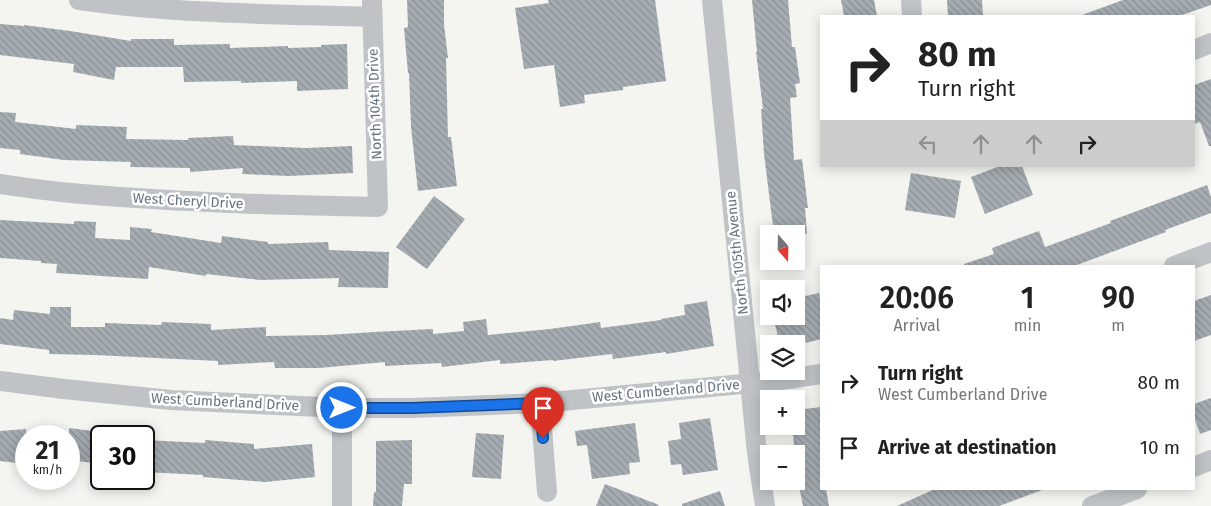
<!DOCTYPE html>
<html lang="en">
<head>
<meta charset="utf-8">
<style>
	body { margin:0; font-family:"Fira Sans",sans-serif; background:#f2f2f2; color:#222; height:100vh; display:flex; flex-direction:column; font-size:19px; white-space:nowrap }
	* { box-sizing:border-box; margin:0 }
	p { font-size:16px; color:#767676 }
	.icon { flex:none; width:28px; height:28px; fill:none; stroke:currentColor; stroke-width:2; stroke-linecap:round; stroke-linejoin:round }
	.map { position:relative; flex:1; overflow:hidden }
	.panel { position:absolute; left:820px; top:265px; width:375px; height:225px; display:flex; flex-direction:column; background:#fff; border-radius:0px; box-shadow:0 2px 12px #0003 }
	.panel>* { flex:none }
	.banner { position:absolute; left:820px; top:15px; width:375px; height:152px; border-radius:0px; box-shadow:0 2px 12px #0003; background:#fff; color:#222; overflow:hidden }
	.needle { width:32px; rotate:160deg }
	.tools { position:absolute; left:760px; top:225px; display:grid; gap:10px }
	.tools a { display:grid; place-items:center; width:45px; height:45px; border-radius:0px; background:#fff; box-shadow:0 2px 12px #0003; font-size:25px }
	.speed { position:absolute; left:15px; top:425px; display:flex; gap:10px; font-size:25px; font-weight:700; text-align:center }
	.speed>* { display:grid; place-content:center; width:65px; height:65px; border-radius:50%; background:#fff; box-shadow:0 2px 12px #0003; line-height:1 }
	.speed small { font-size:12px; font-weight:400 }
	.speed .limit { border:2px solid #111; border-radius:8px; background:#fff; color:#111 }
	.pin { position:absolute; display:grid; place-items:center; width:42px; height:42px; color:#fff; margin:-51px -21px; border-radius:50% 50% 50% 0; rotate:-45deg; box-shadow:0 0 5px #0007 }
	.pin .icon { rotate:45deg }
	.me { position:absolute; width:55px; margin:-28px; rotate:90deg; stroke-linejoin:round; filter:drop-shadow(0 0 4px #0008) }
	.turn { display:flex; align-items:center; gap:18px; height:105px; padding:0 15px; font-size:22px }
	.turn .icon { width:65px; height:65px; stroke-width:2.5 }
	.turn b { display:block; font-size:35px; line-height:42px }
	.lanes { display:flex; align-items:center; height:48px; padding:0 15px; background:#0003; justify-content:center; gap:25px; direction:ltr }
	.lanes .off { opacity:.35 }
	.eta { display:flex; justify-content:space-evenly; align-items:center; height:85px; text-align:center }
	.eta b { font-size:30px; font-weight:600; line-height:35px }
	ul { padding:0; list-style:none }
	li { display:flex; align-items:center; gap:15px; height:65px; padding:0 15px }
	li div { flex:1 }
	li b { display:block; font-size:19px }
	li em { font-style:normal }
	.map>svg:first-child { display:block }
</style>
</head>
<body>
<div class="map">
<svg width="1211" height="506" viewBox="0 0 1211 506">
	<defs>
		<pattern id="building-back-hatch" width="6" height="6" patternUnits="userSpaceOnUse" patternTransform="scale(1.25)"><rect width="6" height="6" fill="#a6adb2"/><path d="M-1 5l2 2M0 0l6 6M5-1l2 2" fill="none" stroke="#8b9196"/></pattern>
	</defs>
	<rect width="100%" height="100%" fill="#f4f4f0"/>
	<!-- building -->
	<path fill="url(#building-back-hatch)" d="M407 0H444V24L448 58H446L448 137H451L457 186 418 191 411 127 409 73H408L404 28 408 27Z
		M548 0H655L666 81 623 87V90L584 95 585 103 560 107 554 65 524 69 515 8 549 3Z
		M752 0H788L792 47H795L800 83 795 84 797 97 790 98 794 160 802 159 808 208H805L807 234H774L764 154 761 109H763L756 52H757Z
		M841 0H874L877 16H844Z
		M947 0H982L983 16H948Z
		M1123 0H1211V5L1179 16H1083L1082 15Z
		M0 24 24 26V25L70 31 131 41V39H174V45L230 44V48L288 46V48L321 47V45L347 44 348 89 297 91V81L241 83V81L184 82 183 67H116L114 80 73 72 74 64 0 55Z
		M1211 79V146H1209L1200 122 1194 124V85Z
		M0 112 16 113 15 122 76 129V125L127 127 126 139 188 140V138L233 136 234 145 306 148 352 146 353 173 289 176 242 174 243 168 190 172V168L130 167 131 162 64 160 20 154V150L0 148Z
		M1000 166H1022L1033 195 985 214 971 177Z
		M911 173 961 181 955 218 905 210Z
		M1207 185 1211 197V213L1165 230 1166 232 1074 266H964V264L994 254 992 248 1039 231 1045 247 1111 223 1110 221Z
		M434 196 465 219 427 269 396 247Z
		M0 220 74 224V221L96 222 95 238 130 240V227L152 229 151 232 221 243 222 236 268 242V244L328 242 329 250 389 252 388 288 338 287 339 278 260 280 206 274V276L149 267 148 279 56 273 57 264 41 263V261L0 258Z
		M819 293 821 301V339L806 343 804 335 779 341 773 316H796V298Z
		M1211 295V335L1194 341V301Z
		M707 301 714 346 666 354V352L613 359 612 354 553 361V360L500 364V360L442 367 441 363 385 366V362L319 368H275L274 362 218 365V361L95 355 49 354V350L0 344V318L13 320 14 310 50 314V307H71V327H105V323L161 325 162 322 211 324V330L266 327V336L327 335 374 332 433 329V334L464 331 463 322 486 319 488 335 550 329 600 322 601 328 661 320V319L685 315 684 305Z
		M1211 398V430L1200 434 1194 416V404Z
		M821 407V489H826L829 506H803L796 471V454H795L792 426H796V410Z
		M710 418 718 470 683 475 681 464 671 465 668 441 681 439 679 423Z
		M635 423 640 462 629 463 630 474 592 479 587 445 577 446 575 431Z
		M69 428 101 432V464L69 460Z
		M26 429V464L0 461V431Z
		M476 433 504 435 501 479 472 477Z
		M144 440 205 443V440L254 444V449L312 444 315 477 265 482 203 477V475L144 472Z
		M412 440V484H404L402 506H373L374 492H376V441Z
		M605 484 659 505 658 506H596Z
		M935 489H1042V490L999 506H897Z
		M720 491 725 506H682V504Z"/>
	<g fill="none" stroke-linecap="round" stroke-linejoin="round">
		<!-- minor -->
		<path stroke="#bfc3c6" stroke-width="20" d="M79 0C176 14 275 14 373 17
			M712 0 757 453 765 506
			M911 0 912 16
			M1194 50 1211 43
			M0 184C20 187 40 190 61 192 166 202 272 205 378 207L372 0
			M1174 266 1211 252
			M0 381 64 389 171 400 342 408H412L540 403 774 381 821 374
			M540 403 547 492
			M342 408V506
			M1194 467 1211 460
			M1092 506 1137 489"/>
	</g>
	<g fill="none" stroke-linecap="round" stroke-linejoin="round">
		<!-- route casing -->
		<g stroke="#114b97" stroke-width="12">
			<path id="route" d="M342 408H412L540 403 543 438"/>
		</g>
		<!-- route -->
		<use href="#route" stroke="#1a73e8" stroke-width="9"/>
	</g>
	<g text-anchor="middle" dominant-baseline="central" stroke-width="5" stroke-linejoin="round" paint-order="stroke">
		<!-- street labels -->
		<g font-size="14" fill="#647380" stroke="#fff">
			<text transform="translate(375 104) rotate(-92)">North 104th Drive</text>
			<text transform="translate(188 201) rotate(3)">West Cheryl Drive</text>
			<text transform="translate(737 253) rotate(-96)">North 105th Avenue</text>
			<text transform="translate(666 391) rotate(-5)">West Cumberland Drive</text>
			<text transform="translate(225 402) rotate(3)">West Cumberland Drive</text>
		</g>
	</g>
</svg>
<div class="tools">
<a><svg class="needle" viewBox="-14 -14 28 28"><path d="M0-13l5 13h-10z" fill="#e53935"/><path d="M0 13l5-13h-10z" fill="#767676"/></svg></a>
<a><svg class="icon" aria-label="sound" viewBox="0 0 24 24"><path d="M4 9h4l5-4v14l-5-4H4zM17 9q2 3 0 6"/></svg></a>
<a><svg class="icon" aria-label="layers" viewBox="0 0 24 24"><path d="M12 4l9 5-9 5-9-5zM3 14l9 5 9-5"/></svg></a>
<a>+</a>
<a>−</a>
</div>
<div class="speed"><div>21<small>km/h</small></div><div class="limit">30</div></div>
<div class="pin" style="left:543px;top:438px;background:#d93025"><svg class="icon" aria-label="arrive" viewBox="0 0 24 24"><path d="M6 21V4h12l-3 4 3 4H6"/></svg></div>
<svg class="me" style="left:342px;top:408px" viewBox="-20 -20 40 40"><circle r="17" fill="#1a73e8" stroke="#fff" stroke-width="3"/><path d="M0-11L8 9 0 5-8 9z" fill="#fff"/></svg>
<div class="banner">
<div class="turn"><svg class="icon" aria-label="right" viewBox="0 0 24 24"><path d="M7 20v-9h11M14 6l5 5-5 5"/></svg><div><b>80 m</b>Turn right</div></div>
<div class="lanes"><svg class="icon off" aria-label="left" viewBox="0 0 24 24"><path d="M17 20v-9H6M10 6l-5 5 5 5"/></svg><svg class="icon off" aria-label="ahead" viewBox="0 0 24 24"><path d="M12 20V5M6 11l6-6 6 6"/></svg><svg class="icon off" aria-label="ahead" viewBox="0 0 24 24"><path d="M12 20V5M6 11l6-6 6 6"/></svg><svg class="icon" aria-label="right" viewBox="0 0 24 24"><path d="M7 20v-9h11M14 6l5 5-5 5"/></svg></div>
</div>
<section class="panel">
<div class="eta">
<div><b>20:06</b><p>Arrival</p></div>
<div><b>1</b><p>min</p></div>
<div><b>90</b><p>m</p></div>
</div>
<ul>
<li><svg class="icon" aria-label="right" viewBox="0 0 24 24"><path d="M7 20v-9h11M14 6l5 5-5 5"/></svg><div><b>Turn right</b><p>West Cumberland Drive</p></div><em>80 m</em></li>
<li><svg class="icon" aria-label="arrive" viewBox="0 0 24 24"><path d="M6 21V4h12l-3 4 3 4H6"/></svg><div><b>Arrive at destination</b></div><em>10 m</em></li>
</ul>
</section>
</div>
</body>
</html>
